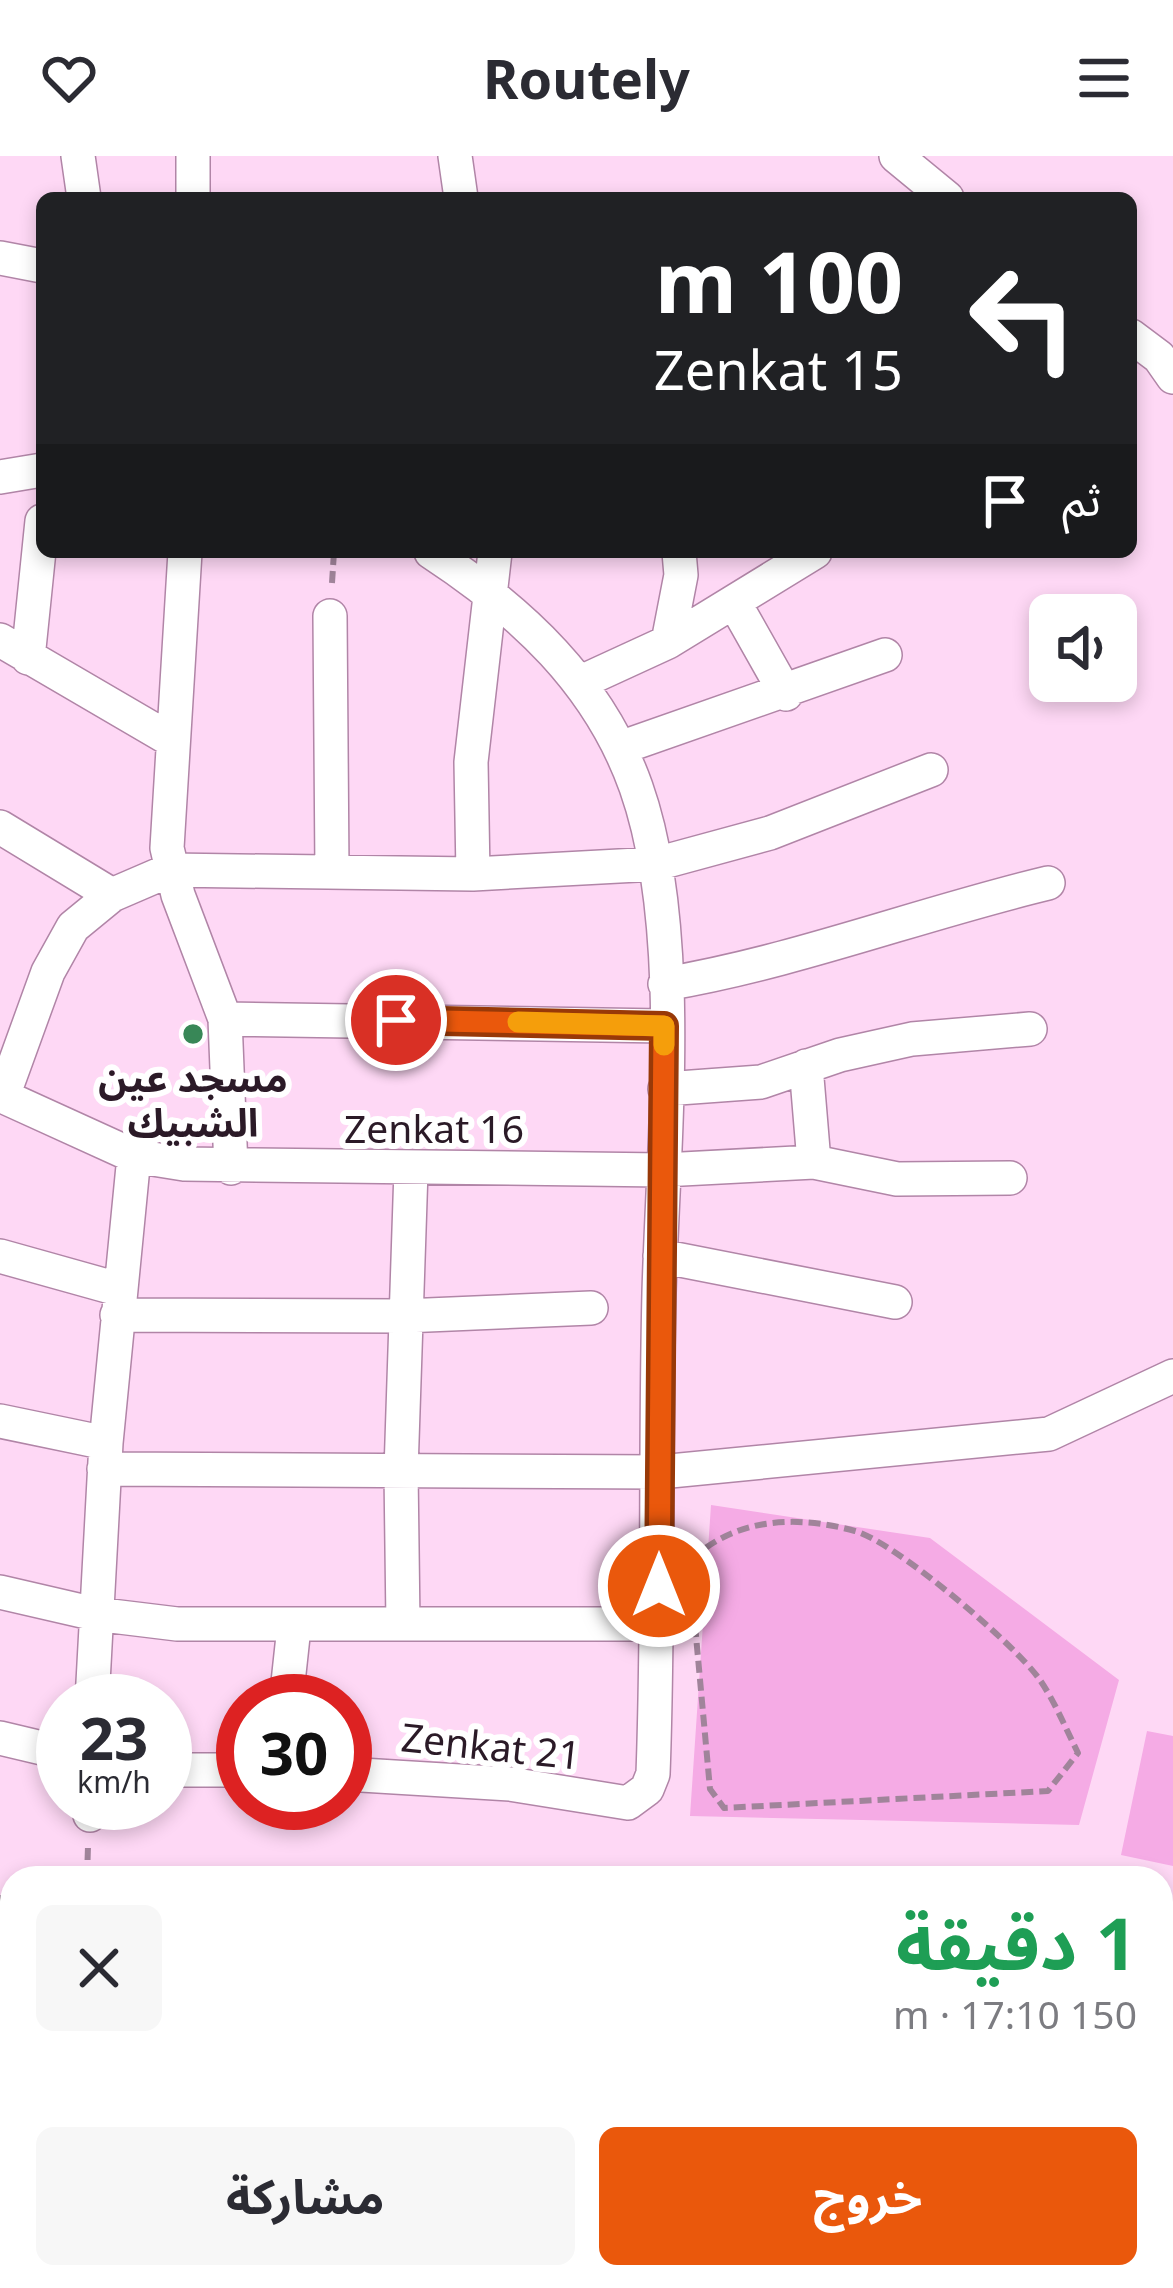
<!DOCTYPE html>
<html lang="ar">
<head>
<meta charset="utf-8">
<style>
	body { margin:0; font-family:"Noto Sans","Noto Sans Arabic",sans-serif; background:#f7f7f7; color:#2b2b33; direction:rtl; height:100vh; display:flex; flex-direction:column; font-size:45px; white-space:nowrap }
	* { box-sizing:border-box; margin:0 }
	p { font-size:39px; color:#7c7c81 }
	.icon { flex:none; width:66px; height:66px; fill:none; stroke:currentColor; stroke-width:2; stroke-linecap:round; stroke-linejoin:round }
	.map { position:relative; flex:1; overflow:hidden; direction:ltr }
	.side { position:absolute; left:0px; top:1710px; width:1173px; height:423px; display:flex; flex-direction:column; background:#fff; border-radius:36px 36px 0 0; box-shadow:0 6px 18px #0003; direction:rtl }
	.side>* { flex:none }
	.hud { position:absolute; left:36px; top:36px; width:1101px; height:366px; border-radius:18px; box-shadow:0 6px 18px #0003; direction:rtl; background:#202124; color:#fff; overflow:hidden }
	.fabs { position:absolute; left:1029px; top:438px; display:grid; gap:24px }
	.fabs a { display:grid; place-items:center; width:108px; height:108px; border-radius:18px; background:#fff; box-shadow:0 6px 18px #0003; font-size:60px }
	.speed { position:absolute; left:36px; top:1518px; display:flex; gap:24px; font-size:60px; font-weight:700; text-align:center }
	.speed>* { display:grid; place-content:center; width:156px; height:156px; border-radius:50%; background:#fff; box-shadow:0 6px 18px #0003; line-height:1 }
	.speed small { font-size:30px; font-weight:400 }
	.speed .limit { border:18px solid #d22; background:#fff; color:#111 }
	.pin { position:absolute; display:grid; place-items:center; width:102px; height:102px; color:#fff; margin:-51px; border:6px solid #fff; border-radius:50%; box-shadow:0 3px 12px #0007 }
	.me { position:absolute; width:132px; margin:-66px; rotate:0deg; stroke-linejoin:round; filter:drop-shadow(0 0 9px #0008) }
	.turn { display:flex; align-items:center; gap:42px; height:252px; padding:0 36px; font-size:54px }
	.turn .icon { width:156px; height:156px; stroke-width:2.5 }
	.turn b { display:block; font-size:84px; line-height:102px }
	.then { display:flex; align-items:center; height:114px; padding:0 36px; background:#0003; gap:24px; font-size:45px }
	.round { display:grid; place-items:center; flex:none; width:126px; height:126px; border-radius:18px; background:#f7f7f7 }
	.overview { display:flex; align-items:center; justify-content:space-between; height:204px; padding:0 36px }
	h1 { font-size:72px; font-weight:700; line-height:90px; color:#1e9e55 }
	.button { display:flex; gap:24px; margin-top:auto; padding:24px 36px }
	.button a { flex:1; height:138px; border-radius:18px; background:#ea580c; color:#fff; font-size:48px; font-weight:700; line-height:138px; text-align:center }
	.button a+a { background:#f7f7f7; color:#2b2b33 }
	header { display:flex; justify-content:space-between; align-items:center; height:156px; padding:0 36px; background:#fff; font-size:54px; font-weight:700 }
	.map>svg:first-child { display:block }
</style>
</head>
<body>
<header><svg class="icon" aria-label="menu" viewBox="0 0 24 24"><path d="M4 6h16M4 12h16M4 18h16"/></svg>Routely<svg class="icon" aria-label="heart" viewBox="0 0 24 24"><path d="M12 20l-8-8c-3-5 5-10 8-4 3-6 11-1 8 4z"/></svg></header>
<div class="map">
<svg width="1173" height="2132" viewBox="0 0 1173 2132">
	<rect width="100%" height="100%" fill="#fed8f5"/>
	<!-- green -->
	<path fill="#f5abe5" d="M711 1349 930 1382 1119 1524 1079 1669 690 1660Z
		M1147 1575 1173 1580V1710L1121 1699Z"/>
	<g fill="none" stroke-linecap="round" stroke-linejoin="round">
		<!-- street casing -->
		<g stroke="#b185a7" stroke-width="36">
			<path id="street" d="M78 0 84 42
				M193 0V42
				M455 0 461 42
				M896 0 947 42
				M0 102 42 110
				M1131 180 1159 201 1173 221
				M0 321 42 314
				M185 396 167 692 178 739 225 863 231 1012
				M734 446 786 538
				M330 460 332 715
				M0 484 173 585
				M668 486 815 396
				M28 502 42 365
				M581 526 668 486 681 419 679 396
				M620 592 885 499
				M0 671 112 739
				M473 718 471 606 495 396
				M665 828C795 806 919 758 1048 727
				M225 863 664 870
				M665 933 761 926 840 899 912 883 1030 873
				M0 939 134 1000 184 1008 663 1014 814 1006 806 910
				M3 940 48 816 73 771 112 739 170 714 473 718 656 708 770 677 931 614
				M814 1006 897 1023 1010 1022
				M0 1100 118 1133
				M660 1100 895 1146
				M117 1159 404 1160 591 1152
				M0 1265 106 1287
				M104 1313 660 1316 1049 1278 1173 1220
				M0 1436 95 1458 177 1468H659
				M403 1468 401 1315 411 1014
				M92 1545 106 1287 134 1000
				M286 1545 294 1471
				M0 1582 63 1597
				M165 1614H243
				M345 1618 510 1628 628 1647 647 1633 653 1618C659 1458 655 1297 659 1137 663 986 686 772 636 631 599 527 521 455 431 396
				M90 1647V1659
				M1161 1923 1173 1926
				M0 2022 12 2050
				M1161 2053 1173 2056
				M97 2121 98 2132
				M535 2121 542 2132
				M695 2121 702 2132
				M781 2121 914 2132
				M31 2132 40 2121
				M494 2132 506 2121
				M1019 2132 1021 2121"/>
		</g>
		<!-- path -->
		<path stroke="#a0849a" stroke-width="6" stroke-dasharray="12 6" stroke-linecap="butt" d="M332 427 334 396
			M695 1469 710 1633 724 1652 1048 1635 1078 1597C1066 1573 1055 1546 1040 1524 1015 1488 895 1386 855 1375 801 1360 743 1361 699 1397L695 1462
			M87 1722 88 1690"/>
		<!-- street -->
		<use href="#street" stroke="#fff" stroke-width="33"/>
		<!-- rail casing -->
		<g stroke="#846a7e" stroke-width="14">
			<path id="rail" d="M0 1746 12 1749
				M0 1773 12 1776
				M1161 1841 1173 1843
				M1161 1864 1173 1867"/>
		</g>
		<!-- rail -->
		<use href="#rail" stroke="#fff" stroke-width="9" stroke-dasharray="27" stroke-linecap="butt"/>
	</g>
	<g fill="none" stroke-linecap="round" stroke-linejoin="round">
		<!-- route casing -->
		<g stroke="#983908" stroke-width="30">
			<path id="route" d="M396 864 664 870 659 1430"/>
		</g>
		<!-- route -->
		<use href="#route" stroke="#ea580c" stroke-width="21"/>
		<!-- slow -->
		<path stroke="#f59e0b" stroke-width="21" d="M518 866 664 870V889"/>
	</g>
	<!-- markers -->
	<circle fill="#388757" stroke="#fff" stroke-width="4.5" cx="193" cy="878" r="12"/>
	<g text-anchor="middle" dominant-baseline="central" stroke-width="12" stroke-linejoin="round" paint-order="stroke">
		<!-- poi labels -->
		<g font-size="39" font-weight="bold" fill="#2b1a27" stroke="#fff">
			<text x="193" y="920">مسجد عين<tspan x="193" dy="45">الشبيك</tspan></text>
		</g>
		<!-- street labels -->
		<g font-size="39" fill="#2b1a27" stroke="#fff">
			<text x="434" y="971">Zenkat 16</text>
			<text transform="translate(491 1589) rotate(6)">Zenkat 21</text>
		</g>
	</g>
</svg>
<div class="fabs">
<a><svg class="icon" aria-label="sound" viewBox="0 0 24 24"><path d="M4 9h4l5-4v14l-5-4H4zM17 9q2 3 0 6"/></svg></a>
</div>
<div class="speed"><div>23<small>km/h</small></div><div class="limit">30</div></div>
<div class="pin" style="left:396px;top:864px;background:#d93025"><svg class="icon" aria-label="arrive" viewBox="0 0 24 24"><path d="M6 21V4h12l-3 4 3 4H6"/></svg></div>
<svg class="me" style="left:659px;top:1430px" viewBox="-20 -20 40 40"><circle r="17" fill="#ea580c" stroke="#fff" stroke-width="3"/><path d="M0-11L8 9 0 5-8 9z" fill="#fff"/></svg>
<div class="hud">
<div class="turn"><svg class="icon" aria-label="left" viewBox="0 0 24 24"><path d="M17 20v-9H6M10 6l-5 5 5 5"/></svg><div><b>100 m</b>Zenkat 15</div></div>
<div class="then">ثم<svg class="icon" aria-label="arrive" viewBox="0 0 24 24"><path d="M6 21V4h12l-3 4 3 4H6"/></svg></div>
</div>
<section class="side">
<div class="overview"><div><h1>1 دقيقة</h1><p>150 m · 17:10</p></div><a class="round"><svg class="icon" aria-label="close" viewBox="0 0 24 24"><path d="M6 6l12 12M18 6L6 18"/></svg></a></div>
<div class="button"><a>خروج</a><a>مشاركة</a></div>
</section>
</div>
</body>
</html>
